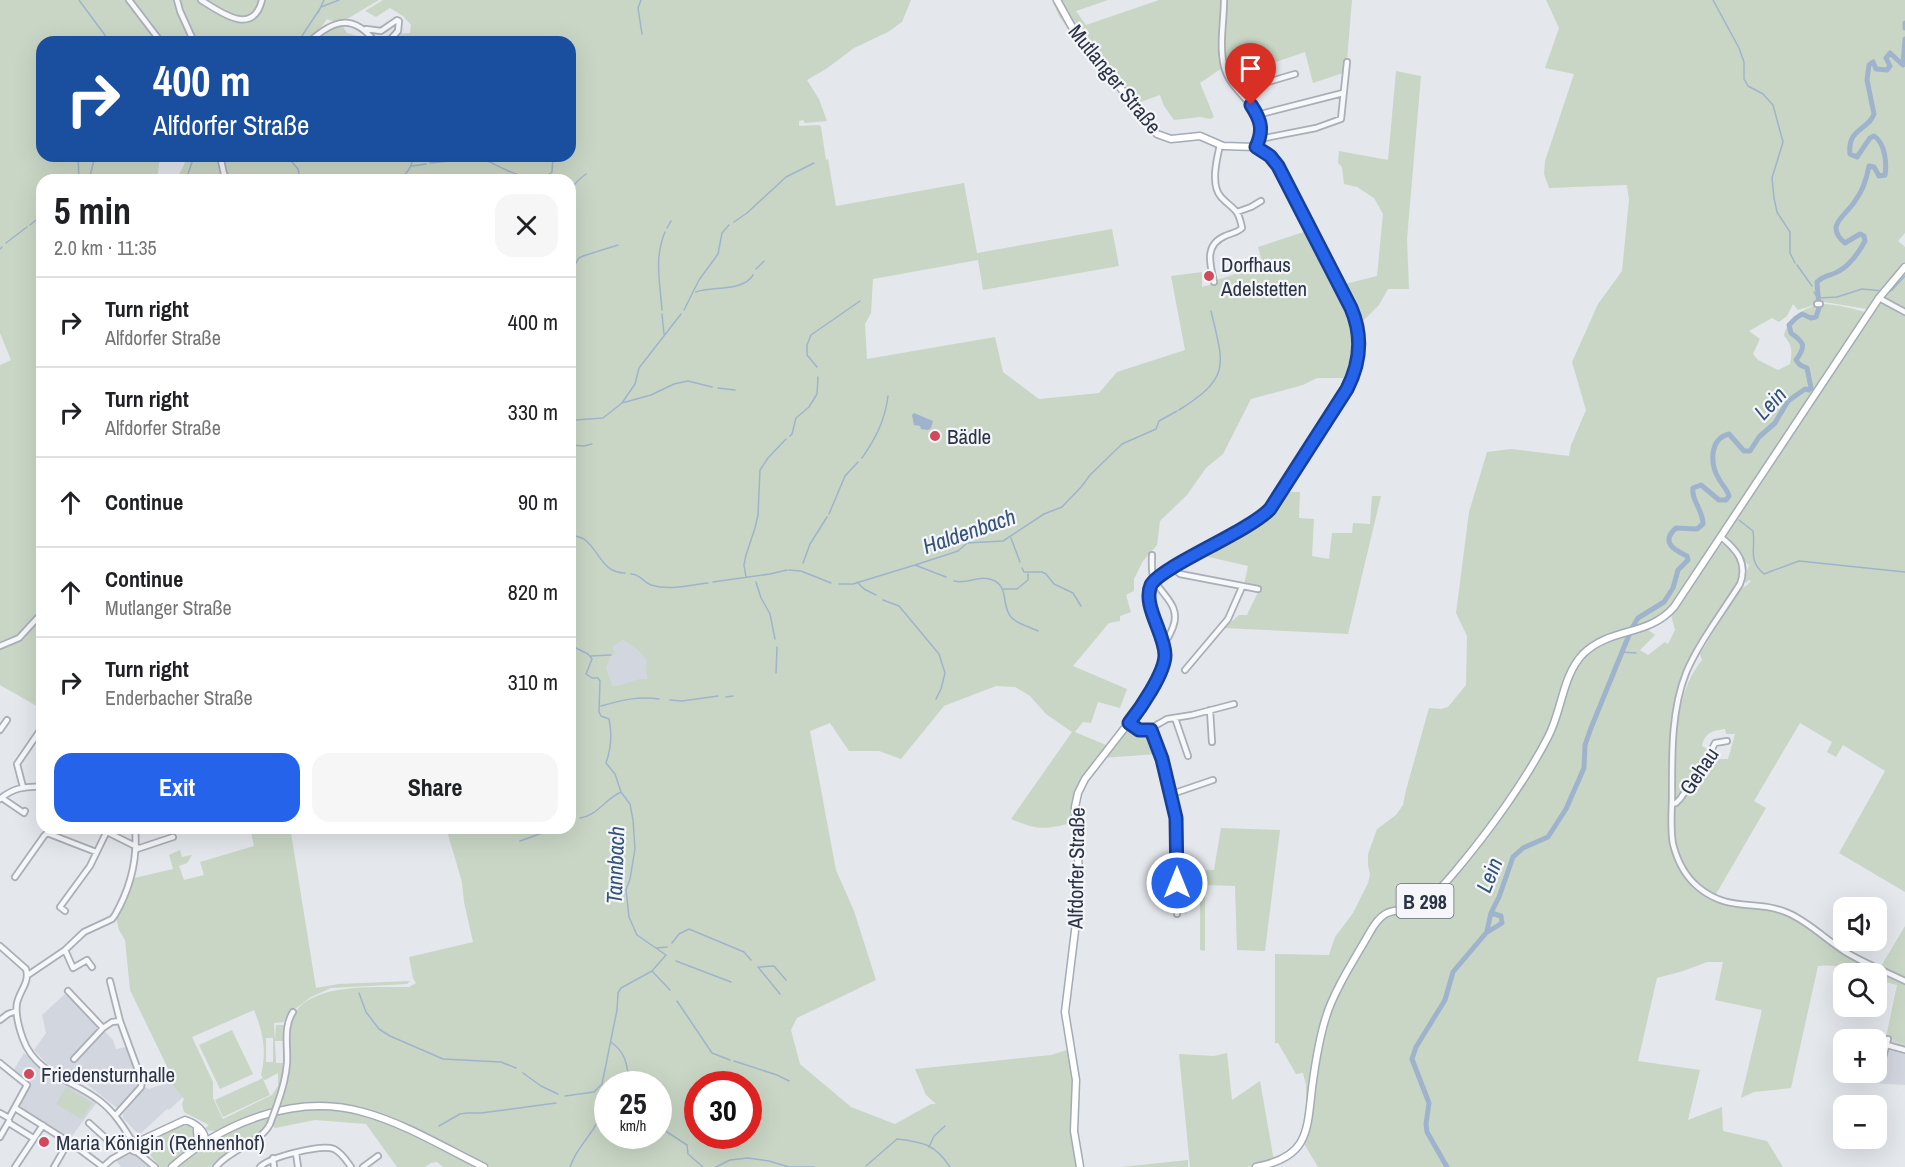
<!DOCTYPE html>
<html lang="en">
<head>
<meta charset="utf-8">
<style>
	body { margin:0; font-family:"Archivo Narrow",sans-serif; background:#f6f6f6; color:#202124; height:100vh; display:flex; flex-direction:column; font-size:22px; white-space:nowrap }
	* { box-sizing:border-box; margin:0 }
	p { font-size:20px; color:#757577 }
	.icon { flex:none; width:33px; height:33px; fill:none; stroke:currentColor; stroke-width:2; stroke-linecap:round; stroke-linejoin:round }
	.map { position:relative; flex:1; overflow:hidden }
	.side { position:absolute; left:36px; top:174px; width:540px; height:660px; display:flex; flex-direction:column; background:#fff; border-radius:18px; box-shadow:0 6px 24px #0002 }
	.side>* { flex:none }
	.guide { position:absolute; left:36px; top:36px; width:540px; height:126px; border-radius:18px; box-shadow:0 6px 24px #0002; background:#1a4fa0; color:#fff; overflow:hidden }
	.fabs { position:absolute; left:1833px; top:897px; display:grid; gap:12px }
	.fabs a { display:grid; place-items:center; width:54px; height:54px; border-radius:12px; background:#fff; box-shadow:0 6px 24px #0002; font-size:30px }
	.speed { position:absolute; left:594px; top:1071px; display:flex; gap:12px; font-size:30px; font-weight:700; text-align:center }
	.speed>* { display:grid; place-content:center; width:78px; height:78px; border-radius:50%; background:#fff; box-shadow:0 6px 24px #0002; line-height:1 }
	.speed small { font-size:15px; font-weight:400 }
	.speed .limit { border:9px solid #d22; background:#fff; color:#111 }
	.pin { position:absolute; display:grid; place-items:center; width:51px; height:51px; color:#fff; margin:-62px -26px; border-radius:50% 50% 50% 0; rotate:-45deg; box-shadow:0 0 6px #0007 }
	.pin .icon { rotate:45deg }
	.me { position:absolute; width:66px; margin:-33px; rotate:0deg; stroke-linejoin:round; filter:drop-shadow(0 0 4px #0008) }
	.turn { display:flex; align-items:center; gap:21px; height:126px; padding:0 18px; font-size:27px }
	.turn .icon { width:78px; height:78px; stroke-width:2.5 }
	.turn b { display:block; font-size:42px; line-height:51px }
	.round { display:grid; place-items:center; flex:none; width:63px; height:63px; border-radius:18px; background:#f6f6f6 }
	.summary { display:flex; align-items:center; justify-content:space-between; height:102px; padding:0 18px }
	h1 { font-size:36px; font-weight:700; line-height:45px }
	.cta { display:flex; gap:12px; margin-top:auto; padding:12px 18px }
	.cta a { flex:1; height:69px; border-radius:18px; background:#2563eb; color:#fff; font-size:24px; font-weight:700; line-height:69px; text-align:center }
	.cta a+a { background:#f6f6f6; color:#202124 }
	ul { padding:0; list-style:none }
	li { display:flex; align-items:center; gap:18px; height:90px; padding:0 18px; border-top:2px solid #e0e0e0 }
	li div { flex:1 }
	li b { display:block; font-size:22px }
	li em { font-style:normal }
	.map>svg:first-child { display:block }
</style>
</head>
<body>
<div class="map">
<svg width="1905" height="1167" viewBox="0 0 1905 1167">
	<rect width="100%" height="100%" fill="#e4e7ec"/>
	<!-- built -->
	<path fill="#d2d6de" d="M623 640 637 650 647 661 645 671 647 676 646 679 623 686H613L606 668 611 656V647Z
		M67 992 113 1040 116 1049 126 1047 140 1086 118 1109 88 1085 47 1064 34 1050 46 1033 42 1015Z
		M1886 1037 1905 1045V1085L1873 1083Z
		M24 1053 44 1070 97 1102 70 1139 18 1109 30 1086 13 1071Z
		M170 1082 183 1097 169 1110 167 1109 139 1135 123 1118V1114L145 1087 149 1089Z
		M132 1154 139 1156 150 1167H121L116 1160 124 1155Z"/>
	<!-- green -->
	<path fill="#c9d6c5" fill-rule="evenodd" d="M0 0H379L342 22 337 23 327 19 317 33 307 42H42V156H163L160 157 157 180H42V709L0 685V365L11 360 0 333Z
		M383 0H911L902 22 888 32 854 48 826 69 807 80 819 99 827 121 805 123 803 120 799 121V126L819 125 821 127 826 160 828 159 836 206 964 183 977 253 1112 229 1119 266 983 290 978 260 873 279 871 313 865 324 867 359 995 337 1003 372 1039 399 1099 393 1117 372 1185 350 1171 276 1202 272V287L1214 284V281L1263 265 1258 247 1310 230 1356 323 1358 355 1351 378H1317L1303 385 1251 399 1223 454 1206 468 1187 495 1160 521 1157 545 1143 561 1134 579V591L1126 595 1131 612 1120 616V621L1109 623 1073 666 1127 689 1120 708 1098 702 1091 723 1083 722 1075 732 1106 745 1081 786 1076 824 1072 823C1043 830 1038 830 1011 819L1072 732 1046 714 1030 696 1015 687 996 686 944 706 901 759 879 751H849L830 723 810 731 836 870 854 911 876 980 797 1018 791 1030 800 1064 851 1107 895 1124 931 1104H936L926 1095 915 1069 1051 1055 1070 1049C1075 1088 1068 1128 1078 1167H490L365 1110 329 1104 279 1108C286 1082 284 1056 288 1030 296 980 372 988 409 987L416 983 413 978 409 957 473 942 464 902 462 882 446 828H570V180H172L177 178 185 163 177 156H570V42H399V34L410 33 411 25 403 16 390 8 376 17 365 11ZM623 640 637 650 647 661 645 671 647 676 646 679C635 678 625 686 613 686L606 668 611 656 615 653 612 647ZM608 1084H658V1136H608ZM698 1084H748V1136H698Z
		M1052 0H1056L1087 50 1084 51 1059 16Z
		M1060 0H1108L1076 11 1086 25 1159 0H1352L1346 72 1313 83 1305 52 1232 77 1225 66 1200 83 1214 117 1210 119 1200 117 1174 120 1164 106 1160 95 1135 104C1109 71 1077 38 1060 0Z
		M1546 0H1905V233L1898 241 1905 247V262L1879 291 1867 309 1824 302 1798 310 1793 304 1787 316 1779 322 1772 318 1749 331 1760 339 1753 354 1758 360 1778 370 1790 364C1792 353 1793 345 1784 336 1787 319 1804 307 1822 304 1831 303 1855 309 1865 312L1855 331 1669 609 1638 632 1647 629 1655 635 1640 650 1648 655 1665 642 1668 644 1675 630 1671 615 1720 544H1725C1738 556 1743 564 1739 582L1689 660 1679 686 1670 753V837L1691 883 1712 899 1730 907 1774 910 1793 917 1842 952 1905 983V1045L1886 1037 1897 985 1879 980 1877 978 1876 974C1857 973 1839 963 1818 966L1791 1088 1754 1092 1741 1098 1762 1010 1715 1000 1723 962H1707L1683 971 1657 978 1638 1061 1700 1070 1688 1120 1722 1107 1723 1131 1767 1141 1783 1167H1318L1303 1142 1309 1133 1312 1121 1306 1120V1085L1303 1073 1296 1074 1278 1043H1275V954L1329 955 1335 937 1353 913 1368 883 1370 874 1368 865V854L1377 829 1396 815 1403 805 1406 790 1429 708 1441 709 1448 707 1466 685 1467 636 1456 613 1469 512 1487 452 1511 449 1569 456 1571 445 1586 410 1572 362 1598 304 1622 271 1629 200 1627 185 1549 188 1544 174 1545 161 1574 74 1545 68 1559 28Z
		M339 26 343 27 347 33 369 39 371 38 374 42H313L324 31Z
		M1396 71 1421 76 1407 239 1409 289H1388L1379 305 1359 325 1341 285 1377 276 1383 214 1374 198 1357 187 1344 184 1342 167 1338 163 1339 151 1388 160Z
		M1905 271V310L1883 297Z
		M1879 302 1905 314V892L1839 853 1885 771 1843 745 1836 757 1827 752 1832 742 1800 723 1754 801 1766 808 1719 889 1715 895H1713C1677 870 1674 848 1673 807L1678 803 1705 764 1712 766 1719 759H1728L1735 734H1726L1725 729C1712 731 1705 732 1702 746L1711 751 1679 799 1675 802C1672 793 1674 780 1675 770 1676 731 1677 691 1702 660L1700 654 1740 589 1746 586 1751 581 1749 580 1746 583 1744 581 1749 565 1745 562 1738 550 1725 537 1737 519H1739L1738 516Z
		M1285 492H1300L1299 518 1314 519 1312 556 1329 559 1332 533H1352L1353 523 1370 524 1372 496H1381L1348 634 1224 628 1239 615H1247L1260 588 1244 585 1248 566 1200 555 1272 510Z
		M1127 726 1136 731 1150 734 1158 754 1101 758Z
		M250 828H295L291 833 316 988 338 984 410 981 407 984 331 988 311 997 287 1015 284 1022 274 1023 275 1040 276 1025H284V1041H275L276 1063H286L283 1085 273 1110 215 1131 203 1130 209 1125 184 1112 182 1104 184 1099 170 1082 173 1079 130 990 125 940 119 930 116 917 134 878 173 869 169 855 180 850 182 857 192 855 187 863 179 866 184 880 204 875 200 862 254 846ZM254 1010C263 1032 267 1051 261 1075L263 1078 215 1100 223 1117 270 1095 263 1079 265 1080 278 1073V1086L272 1095 223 1119 213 1098V1082L192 1037ZM266 1038H273V1062H266Z
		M1221 828 1280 830 1265 951 1237 950 1235 886 1205 885V951L1200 950V884L1192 883 1193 870H1214Z
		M1905 926V980L1880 968Z
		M232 1030 253 1074 220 1089 199 1045Z
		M1227 1053 1232 1100 1260 1081 1274 1161 1247 1167H1190L1179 1054 1214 1056Z
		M66 1087 92 1103 82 1119 56 1104Z
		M314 1109 353 1112 381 1120 476 1167H443L437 1162 431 1163 425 1167H397L366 1124 315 1120 275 1128 273 1126 277 1114Z
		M270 1116 263 1132 234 1146 210 1167H177C205 1143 235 1126 270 1116Z
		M182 1124 190 1126 197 1136 195 1145 168 1167H160L146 1150 148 1142Z
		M1188 1160V1167H1121Z"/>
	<!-- water -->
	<path fill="#9fb4cc" d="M914 413 933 421 931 428 928 430 921 429 920 426 914 425 912 415Z"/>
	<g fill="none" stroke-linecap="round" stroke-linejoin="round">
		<!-- stream -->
		<path stroke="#9fb4cc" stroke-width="1.5" d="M79 0 110 42
			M641 0 638 8 642 34
			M1713 0 1739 48 1744 62V79L1748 86 1763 94 1773 105 1783 142 1772 178 1774 198 1777 212 1790 232V253L1795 263
			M318 13 324 0
			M298 42 321 7 339 0
			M78 156 79 180
			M287 156 298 169 300 180
			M476 156C497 163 531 190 552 172L553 156
			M455 160 470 156
			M430 163 449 161
			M412 166 426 164
			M89 180 95 156
			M186 180 194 156
			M397 180C407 175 412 167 413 156
			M570 210C580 194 561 192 586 174
			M734 222 747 213 786 177 814 163
			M30 225 42 215
			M667 228 671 221
			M6 243 27 227
			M0 249 2 247
			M1797 265 1812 286
			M756 269 764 261
			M570 273 579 258 583 256 618 245
			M696 292C712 286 743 292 753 275
			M1814 292 1818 298 1837 297 1862 289 1883 291
			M1887 292 1892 290 1905 276
			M662 310C660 282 654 258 665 232
			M684 310 699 280 718 254 722 233 729 225
			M662 314 664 334
			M817 367 807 355V345L811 335 860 301
			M718 388 735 390
			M622 403 651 395 674 384 688 381 712 387
			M1179 410C1231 377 1224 366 1211 311
			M575 420 603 418 622 403 635 384 639 368 681 314
			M790 436 792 434 796 418 809 407 817 394 818 377
			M570 445 584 446 592 444
			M862 458C876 438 885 420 888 396
			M829 514 845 476 858 462
			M1739 520 1753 531C1756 550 1747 559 1764 574L1799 561 1905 572
			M570 535C574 536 581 537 584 539 600 551 602 573 625 573
			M1011 538 1020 562
			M803 563 810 544 827 517
			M915 565 946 577
			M1022 568 1024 572H1042L1046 574 1054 584 1073 593 1081 606
			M789 570 801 571 831 583
			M631 574C640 574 643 582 651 585 670 591 689 585 708 583
			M746 577 744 565 746 555 755 528 758 515 760 470 768 458 786 439
			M954 581C969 585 980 573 995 581 1009 589 1001 607 1012 618 1018 624 1030 627 1038 631
			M713 582 770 574 787 570
			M756 582 761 598 770 614 775 639
			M857 582 864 589 876 595
			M839 584H853L915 565 958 551 967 543 1003 541 1044 514 1062 507 1082 486 1090 475 1122 444 1156 429 1159 421 1177 411
			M1003 589H1017L1028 580V574
			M883 600 899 606 939 654 945 673 941 689 936 699
			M570 616V620
			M1621 652 1636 653
			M591 656 611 655
			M776 673 777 647
			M726 697 733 696
			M670 700 682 701 718 696
			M601 706C622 700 638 696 659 699
			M580 818C597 816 605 799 621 792
			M570 820 575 819
			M520 841 545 832 551 828
			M672 943 679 934 689 929 744 952 751 960
			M656 948 667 947
			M676 961 731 982
			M758 967 780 994
			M759 967 774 966 786 980
			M652 971 670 990
			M359 993 366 1012 379 1029 390 1036 443 1059 501 1062 516 1068
			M677 1001 712 1053 730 1060
			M611 1042C623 1051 626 1059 628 1073
			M734 1061 777 1075 789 1081
			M523 1073 541 1086 558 1094
			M630 1078 633 1084
			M565 1096 594 1092 602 1084 617 1010 618 993 621 988 652 971 666 955 637 935 629 917 626 890 630 879 635 849 633 820 630 804 621 792 615 774 606 763C611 749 612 733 609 719L601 716 599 712 600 681 598 678H592L586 674 592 659 588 654 574 647 570 639
			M439 1126 460 1114 467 1113H481L556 1103
			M658 1126 687 1145 688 1154 703 1167
			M929 1147 934 1136 945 1126
			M866 1166 897 1139C923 1142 935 1144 950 1167
			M570 1167C578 1142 600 1131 602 1105
			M716 1167 730 1160 748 1158 769 1161 789 1167H814"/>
		<!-- river -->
		<path stroke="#9fb4cc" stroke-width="5" d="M1905 23V28
			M1632 628 1638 618 1664 602 1673 588 1678 570 1688 560 1687 556C1674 550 1660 542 1676 528L1697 529 1703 524C1703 510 1691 500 1693 488L1701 485 1719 500H1726L1729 496C1727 489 1722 485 1719 479 1710 465 1709 439 1729 434L1744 451H1750L1759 437 1775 423 1788 401 1805 389 1809 390 1811 388 1807 368 1800 365 1796 360C1806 346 1805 343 1791 333L1789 325 1796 318 1802 314 1811 318 1816 317 1819 308 1817 282C1824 275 1831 276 1839 271 1850 265 1859 252 1865 241L1864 236 1860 234 1845 243C1824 225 1845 217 1855 201 1862 192 1867 177 1869 166L1874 167 1879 176 1885 175C1887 163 1885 143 1874 136L1870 138 1857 157 1850 154C1847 128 1869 130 1874 114L1867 80 1869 65 1873 62 1876 69 1887 70 1890 66 1886 58 1890 53 1903 65 1905 39
			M1487 931 1491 913
			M1447 1167 1427 1132 1426 1124 1429 1103 1412 1059 1416 1047 1445 1000 1453 972 1486 933 1502 923 1501 916 1491 913 1499 897 1513 857 1523 848 1548 837 1566 809 1584 768 1585 745 1591 728 1629 635"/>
		<!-- minor casing -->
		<g stroke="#a9aeb7" stroke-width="8">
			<path id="minor" d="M129 0 161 42
				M177 0 180 11 194 42
				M201 0C220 12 253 37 262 0
				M1224 0C1224 21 1219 45 1224 66 1232 99 1274 107 1256 147
				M366 29 381 31 397 20 399 21 398 31 388 42
				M309 42C333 20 353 13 375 42
				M1245 96 1261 84 1295 74
				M1257 115 1343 93
				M1260 139 1316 128 1341 119 1347 62
				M220 156 224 174 228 180
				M1237 212 1251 207 1261 201
				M1214 282C1210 264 1204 245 1225 236 1231 233 1237 233 1242 228 1238 207 1233 210 1221 197 1210 185 1217 158 1220 145
				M1879 298 1905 312
				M1817 304H1820
				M1721 537C1737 550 1748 563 1740 584 1723 611 1698 644 1686 673 1671 711 1672 755 1672 795 1672 811 1670 828 1673 844 1677 860 1685 876 1698 887 1729 913 1756 899 1788 913 1809 922 1825 939 1844 951 1863 963 1885 971 1905 981
				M1152 555C1152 562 1151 573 1154 580 1163 596 1181 606 1173 627 1170 634 1169 639 1162 642
				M1173 568 1180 574 1258 589
				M0 646 19 638 42 613
				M1185 670 1228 619 1242 587
				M1210 710 1212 742
				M1175 718 1188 756
				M1129 723 1139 730 1146 731 1167 719 1192 715 1234 704
				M0 730 7 720
				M1151 730 1162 759 1176 818 1177 914
				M23 787 17 764 41 729
				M1172 794 1213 780
				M2 798 24 813 25 811
				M0 799C13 788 25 786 42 787
				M1672 804 1676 803 1680 799 1705 763 1715 743 1727 741
				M99 828 137 847
				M137 849 173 837
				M15 877 44 836 47 833 96 852
				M65 911 60 907 90 866 106 833
				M0 946 26 969C30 982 20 990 17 1003 15 1014 19 1028 23 1039 36 1075 74 1080 100 1101 114 1112 123 1126 132 1141
				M65 950 73 968 87 960 92 967
				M28 975 65 950 84 932 112 919 115 915C131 887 138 860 135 828
				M110 981 120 1021 142 1081 141 1087 115 1116
				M68 991 103 1028 112 1022 120 1021
				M0 1020 8 1014 16 1011
				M1887 1045 1905 1050
				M74 1059 103 1028
				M0 1063 27 1085 9 1118 0 1113
				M1881 1065 1888 1039
				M277 1105C282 1091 286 1078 287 1063 288 1046 283 1027 293 1012
				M15 1108 75 1146 103 1167
				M9 1123 33 1138
				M89 1123 122 1153
				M0 1137 9 1121
				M130 1146a6 6 0 1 1 12 0a6 6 0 1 1-12 0Z
				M137 1152 155 1167
				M296 1153 298 1167
				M273 1158 274 1167
				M15 1167 43 1125
				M54 1167 69 1141
				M103 1167 112 1159 130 1149
				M216 1167C231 1148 260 1144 270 1124
				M260 1167C270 1157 321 1144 334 1149 342 1153 346 1160 351 1167
				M363 1167 378 1156"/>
		</g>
		<!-- major casing -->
		<g stroke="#a3abb8" stroke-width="9">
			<path id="major" d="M1057 0 1072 27 1157 134 1171 139 1200 136 1223 146 1256 147 1270 156 1283 176 1351 308C1362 333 1363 358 1350 383L1270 509 1252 524 1160 575 1151 585 1149 598 1164 649V662L1144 703 1085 779 1078 793 1075 807 1080 890 1065 1012 1076 1080 1074 1131 1080 1167
				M197 1129 198 1146
				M140 1141 185 1120C195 1123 206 1131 205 1142
				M172 1167C222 1123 295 1093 363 1112 404 1123 445 1148 484 1167
				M1256 1167C1308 1157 1307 1133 1312 1088 1315 1065 1319 1039 1326 1017 1334 990 1356 957 1370 932 1388 900 1399 917 1422 903 1436 895 1448 880 1458 868 1489 831 1526 780 1548 737 1562 711 1562 676 1583 654 1610 627 1648 637 1674 607L1879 298 1905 267"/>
		</g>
		<!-- minor -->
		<use href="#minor" stroke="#f7f8fa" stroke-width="4.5"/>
		<!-- major -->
		<use href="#major" stroke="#fff" stroke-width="6"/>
		<!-- minor-bridge casing -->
		<g stroke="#a9aeb7" stroke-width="8" stroke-linecap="butt">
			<path id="minor-bridge" d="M270 1124 277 1105"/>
		</g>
		<!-- minor-bridge -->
		<use href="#minor-bridge" stroke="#f7f8fa" stroke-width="4.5"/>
	</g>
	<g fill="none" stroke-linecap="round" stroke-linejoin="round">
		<!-- route casing -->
		<g stroke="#184099" stroke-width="15">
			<path id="route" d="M1177 883 1176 818 1162 759 1151 730H1139L1129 723C1140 709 1165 673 1165 655 1165 634 1142 605 1151 585 1160 567 1248 532 1270 509L1347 389C1361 362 1363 336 1351 308L1278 166 1270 156 1256 147C1264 130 1261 120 1251 105"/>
		</g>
		<!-- route -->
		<use href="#route" stroke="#2563eb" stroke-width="10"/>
	</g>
	<!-- markers -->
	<g fill="#d1495b" stroke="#f4f6f9" stroke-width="2">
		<circle cx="1209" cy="276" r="6"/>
		<circle cx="935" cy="436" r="6"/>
		<circle cx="29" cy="1074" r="6"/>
		<circle cx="44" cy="1142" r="6"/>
	</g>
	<g text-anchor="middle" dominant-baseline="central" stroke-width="4.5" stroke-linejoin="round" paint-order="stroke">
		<!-- shield labels -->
		<rect fill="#f4f6f9" stroke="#676e7b" stroke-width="1.5" x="1396.5" y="884" width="57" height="34" rx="4.5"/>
		<g font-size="20" font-weight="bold" fill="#2b3445">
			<text x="1425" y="901">B 298</text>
		</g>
		<!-- street labels -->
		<g font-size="21" fill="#2b3445" stroke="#f4f6f9">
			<text transform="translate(1115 79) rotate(51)">Mutlanger Straße</text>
			<text transform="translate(1699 771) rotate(-56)">Gehau</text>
			<text transform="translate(1076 868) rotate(-89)">Alfdorfer Straße</text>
		</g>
		<!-- poi labels -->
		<g font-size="21" fill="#2b3445" stroke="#f4f6f9" text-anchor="start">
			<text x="1221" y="264">Dorfhaus<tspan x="1221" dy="24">Adelstetten</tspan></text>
			<text x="947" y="436">Bädle</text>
			<text x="41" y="1074">Friedensturnhalle</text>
			<text x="56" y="1142">Maria Königin (Rehnenhof)</text>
		</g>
		<!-- water labels -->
		<g font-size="22" font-style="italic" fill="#34527a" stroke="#f4f6f9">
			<text transform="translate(1770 403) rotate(-47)">Lein</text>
			<text transform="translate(969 531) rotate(-19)">Haldenbach</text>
			<text transform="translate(615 865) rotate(-88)">Tannbach</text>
			<text transform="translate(1489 875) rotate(-68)">Lein</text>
		</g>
	</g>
</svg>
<div class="fabs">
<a><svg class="icon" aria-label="sound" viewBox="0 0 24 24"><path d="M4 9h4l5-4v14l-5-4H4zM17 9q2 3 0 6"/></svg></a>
<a><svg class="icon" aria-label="search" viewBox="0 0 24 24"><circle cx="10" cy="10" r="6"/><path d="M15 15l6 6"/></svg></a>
<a>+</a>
<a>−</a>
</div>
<div class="speed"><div>25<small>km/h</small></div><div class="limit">30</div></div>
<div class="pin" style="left:1251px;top:105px;background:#d93025"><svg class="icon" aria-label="arrive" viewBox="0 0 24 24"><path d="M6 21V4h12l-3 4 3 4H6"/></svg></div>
<svg class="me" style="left:1177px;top:883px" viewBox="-20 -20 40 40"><circle r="17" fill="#2563eb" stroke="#fff" stroke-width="3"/><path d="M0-11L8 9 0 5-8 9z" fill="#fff"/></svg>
<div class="guide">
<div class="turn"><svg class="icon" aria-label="right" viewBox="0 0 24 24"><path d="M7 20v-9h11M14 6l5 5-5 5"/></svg><div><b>400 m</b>Alfdorfer Straße</div></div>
</div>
<section class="side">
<div class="summary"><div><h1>5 min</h1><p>2.0 km · 11:35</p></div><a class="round"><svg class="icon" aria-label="close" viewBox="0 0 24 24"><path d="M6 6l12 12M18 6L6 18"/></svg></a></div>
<ul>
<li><svg class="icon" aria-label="right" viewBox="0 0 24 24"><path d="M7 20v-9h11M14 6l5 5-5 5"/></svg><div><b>Turn right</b><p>Alfdorfer Straße</p></div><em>400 m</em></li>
<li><svg class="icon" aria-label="right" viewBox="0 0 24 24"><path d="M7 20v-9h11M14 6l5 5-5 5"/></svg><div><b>Turn right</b><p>Alfdorfer Straße</p></div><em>330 m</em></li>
<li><svg class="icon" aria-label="ahead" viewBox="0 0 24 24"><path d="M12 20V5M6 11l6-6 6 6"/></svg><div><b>Continue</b></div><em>90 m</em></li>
<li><svg class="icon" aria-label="ahead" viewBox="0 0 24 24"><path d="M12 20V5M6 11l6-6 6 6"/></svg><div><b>Continue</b><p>Mutlanger Straße</p></div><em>820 m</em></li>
<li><svg class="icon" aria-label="right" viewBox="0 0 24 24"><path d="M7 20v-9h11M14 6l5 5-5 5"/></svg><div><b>Turn right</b><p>Enderbacher Straße</p></div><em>310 m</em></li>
</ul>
<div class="cta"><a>Exit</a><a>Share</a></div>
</section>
</div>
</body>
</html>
